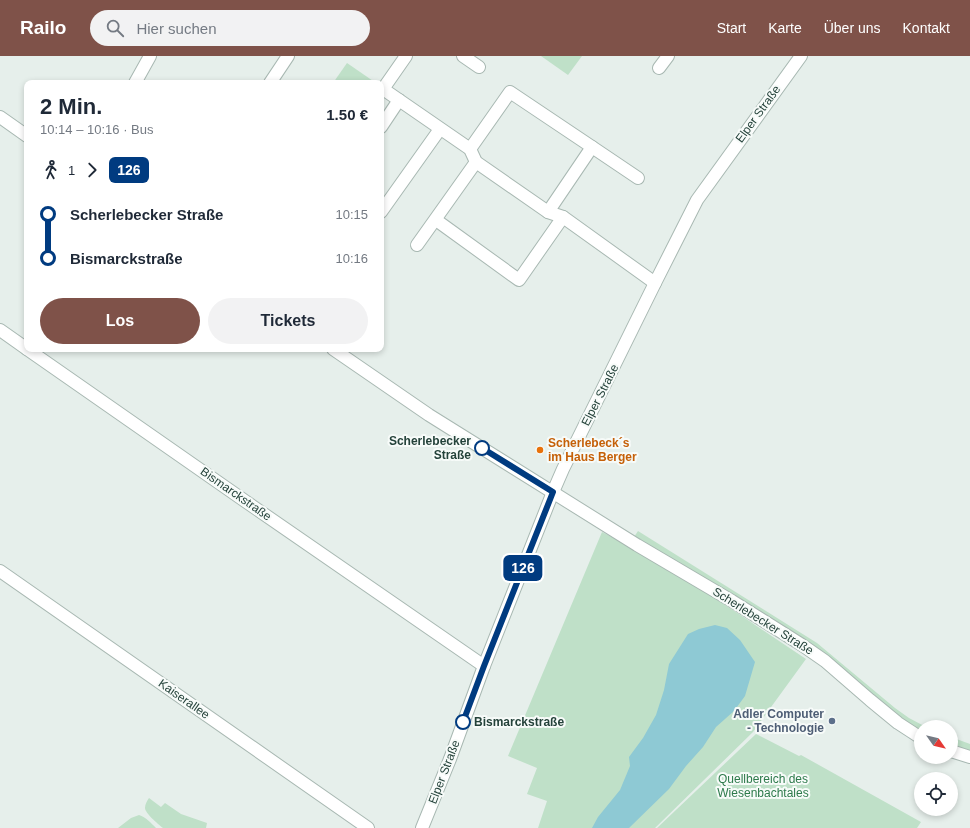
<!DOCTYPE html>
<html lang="de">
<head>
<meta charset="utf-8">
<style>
  :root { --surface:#fff; --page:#f2f2f3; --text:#1f2937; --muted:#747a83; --accent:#7f5249 }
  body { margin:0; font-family:Helvetica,sans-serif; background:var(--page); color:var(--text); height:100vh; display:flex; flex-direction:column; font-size:15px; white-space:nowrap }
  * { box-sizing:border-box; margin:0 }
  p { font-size:13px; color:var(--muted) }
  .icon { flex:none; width:22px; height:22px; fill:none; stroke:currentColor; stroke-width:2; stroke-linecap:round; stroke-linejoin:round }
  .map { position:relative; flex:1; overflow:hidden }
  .details { position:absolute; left:24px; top:24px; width:360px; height:272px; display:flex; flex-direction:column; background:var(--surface); border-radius:8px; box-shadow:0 2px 6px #0003 }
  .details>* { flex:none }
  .badge { padding:0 8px; border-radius:6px; font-size:14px; line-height:26px }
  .needle { width:26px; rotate:124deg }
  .fabs { position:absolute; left:914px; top:664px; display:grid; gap:8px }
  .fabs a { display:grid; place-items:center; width:44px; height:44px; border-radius:50%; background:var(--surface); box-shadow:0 2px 6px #0003; font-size:20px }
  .map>.badge { position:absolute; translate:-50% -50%; box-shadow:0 0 0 2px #fff }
  .legs { display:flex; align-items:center; gap:6px; height:44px; padding:0 16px; font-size:13px }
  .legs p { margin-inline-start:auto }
  .overview { display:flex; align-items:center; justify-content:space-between; height:68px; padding:0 16px }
  h1 { font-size:22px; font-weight:700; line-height:30px }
  .primary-button { display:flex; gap:8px; margin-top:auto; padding:8px 16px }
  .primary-button a { flex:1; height:46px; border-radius:24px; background:var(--accent); color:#fff; font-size:16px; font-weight:700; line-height:46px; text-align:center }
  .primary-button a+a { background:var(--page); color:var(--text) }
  ul { padding:0 16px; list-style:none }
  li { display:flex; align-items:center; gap:14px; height:44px; font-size:15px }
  li i { display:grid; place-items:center; width:6px; height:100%; margin:0 5px; background:currentColor }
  li i::after { content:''; width:10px; height:10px; margin:-5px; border:3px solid; border-radius:50%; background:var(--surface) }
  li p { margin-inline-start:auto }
  li:first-child i { background:linear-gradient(#0000 50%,currentColor 0) }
  li:last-child i { background:linear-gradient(currentColor 50%,#0000 0) }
  header { display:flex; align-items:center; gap:24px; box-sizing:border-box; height:56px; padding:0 20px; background:var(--accent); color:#fff }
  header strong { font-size:19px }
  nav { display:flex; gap:22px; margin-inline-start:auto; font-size:14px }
  .search { width:280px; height:36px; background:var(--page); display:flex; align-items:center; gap:10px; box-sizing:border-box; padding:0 14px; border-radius:22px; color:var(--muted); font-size:15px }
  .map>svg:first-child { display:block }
  .green { fill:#bfe0c8 }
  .water { fill:#8ec9d4 }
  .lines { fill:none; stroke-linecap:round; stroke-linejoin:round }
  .minor-casing { stroke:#a8b8b2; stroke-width:14 }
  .minor { stroke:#fff; stroke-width:12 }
  .line-1-casing { stroke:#fff; stroke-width:9 }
  .line-1 { stroke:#003b80; stroke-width:6 }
  .stop-1-dot { fill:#fff; stroke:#003b80; stroke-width:2 }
  .food-dot { fill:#e8710a; stroke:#f7fbf9; stroke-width:1.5 }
  .service-dot { fill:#5c6f8a; stroke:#f7fbf9; stroke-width:1.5 }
  .labels { text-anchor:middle; stroke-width:4; stroke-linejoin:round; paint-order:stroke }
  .street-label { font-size:12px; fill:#24423a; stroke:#f7fbf9 }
  .stop-label { font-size:12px; font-weight:bold; fill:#24423a; stroke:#f7fbf9; text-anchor:end }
  .food-label { font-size:12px; font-weight:bold; fill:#c56008; stroke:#f7fbf9; text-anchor:start }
  .service-label { font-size:12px; font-weight:bold; fill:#4e5e75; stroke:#f7fbf9; text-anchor:end }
  .park-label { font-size:12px; fill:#2d7a4b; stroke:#f7fbf9 }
</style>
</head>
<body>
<header>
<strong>Railo</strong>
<div class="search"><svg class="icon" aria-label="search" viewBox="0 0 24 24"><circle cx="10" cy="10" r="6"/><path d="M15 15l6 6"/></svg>Hier suchen</div>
<nav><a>Start</a><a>Karte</a><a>Über uns</a><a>Kontakt</a></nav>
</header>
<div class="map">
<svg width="970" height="772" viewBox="0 0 970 772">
  <rect width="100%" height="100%" fill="#e6efeb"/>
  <!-- green -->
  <g class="green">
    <polygon points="541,0 582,0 568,19"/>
    <polygon points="347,7 376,27 333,27"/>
    <polygon points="638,475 817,587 895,652 909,662 926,671 921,671 921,677 634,481"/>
    <path d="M602,476C674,511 739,559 806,603L753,676L655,772H538L547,745L527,738L537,712L508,700Z"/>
    <polygon points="756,678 799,700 801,699 921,766 917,772 657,772"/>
    <polygon points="951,681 970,688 970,696 951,690"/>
    <path d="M149,742L161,751L165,747L181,758L207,767L206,772H163C158,768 145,757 145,752C145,748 147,745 149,742Z"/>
    <path d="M139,759C146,761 151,767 156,772H118L131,762Z"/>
  </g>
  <!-- water -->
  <polygon class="water" points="715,569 727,572 740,584 755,606 745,640 734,655 716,671 703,691 686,710 669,733 629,772 592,772 598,761 620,734 630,710 629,701 643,682 656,659 664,634 669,608 688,578 699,573"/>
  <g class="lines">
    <!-- minor casing -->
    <g class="minor-casing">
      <g id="minor">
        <polyline points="406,0 383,33 470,93 476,106 548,156 563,161 655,227"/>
        <polyline points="463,0 479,11"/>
        <polyline points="659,12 668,0"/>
        <polyline points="135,27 150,0"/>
        <polyline points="270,27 288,0"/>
        <polyline points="0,61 27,80"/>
        <polyline points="381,71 399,44"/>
        <polyline points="592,91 638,122"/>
        <polyline points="470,93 510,36 592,91 548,156"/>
        <polyline points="381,156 440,73"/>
        <polyline points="436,164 519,224 563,161"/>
        <polyline points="417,189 476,106"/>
        <polyline points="0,274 27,293"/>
        <polyline points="27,293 245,445 484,610"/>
        <polyline points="333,293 429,359 637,489 732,545 802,589 825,605 870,644 898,667 921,682"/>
        <polyline points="0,515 368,772"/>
        <polyline points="951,695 970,701"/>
        <polyline points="422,772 450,703 484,610 553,436 563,413 655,227 697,144 801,0"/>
      </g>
    </g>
    <!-- minor -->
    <use href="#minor" class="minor"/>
  </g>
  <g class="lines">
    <!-- line-1 casing -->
    <g class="line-1-casing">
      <polyline id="line-1" points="463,666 484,610 553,436 482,392"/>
    </g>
    <!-- line-1 -->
    <use href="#line-1" class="line-1"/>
  </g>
  <!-- markers -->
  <g class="stop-1-dot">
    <circle cx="482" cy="392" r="7"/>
    <circle cx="463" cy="666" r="7"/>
  </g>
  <circle class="food-dot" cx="540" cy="394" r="4"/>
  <circle class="service-dot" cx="832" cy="665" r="4"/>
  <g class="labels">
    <!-- street labels -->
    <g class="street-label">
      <text transform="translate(758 58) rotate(-54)" y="4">Elper Straße</text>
      <text transform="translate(600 339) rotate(-63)" y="4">Elper Straße</text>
      <text transform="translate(236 438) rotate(35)" y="4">Bismarckstraße</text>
      <text transform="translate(763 565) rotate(32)" y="4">Scherlebecker Straße</text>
      <text transform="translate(184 643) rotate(35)" y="4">Kaiserallee</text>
      <text transform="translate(444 716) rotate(-69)" y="4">Elper Straße</text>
    </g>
    <!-- stop labels -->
    <g class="stop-label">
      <text x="471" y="389">Scherlebecker<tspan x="471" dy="14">Straße</tspan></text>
      <text x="474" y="670" text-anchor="start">Bismarckstraße</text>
    </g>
    <!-- food labels -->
    <g class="food-label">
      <text x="548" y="391">Scherlebeck´s<tspan x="548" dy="14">im Haus Berger</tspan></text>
    </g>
    <!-- service labels -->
    <g class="service-label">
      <text x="824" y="662">Adler Computer<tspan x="824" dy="14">- Technologie</tspan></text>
    </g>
    <!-- park labels -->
    <g class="park-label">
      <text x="763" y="727">Quellbereich des<tspan x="763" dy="14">Wiesenbachtales</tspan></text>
    </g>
  </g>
</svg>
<div class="fabs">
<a><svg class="needle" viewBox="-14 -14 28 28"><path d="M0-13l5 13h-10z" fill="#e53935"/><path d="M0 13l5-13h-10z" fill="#747a83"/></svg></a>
<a><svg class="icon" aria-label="locate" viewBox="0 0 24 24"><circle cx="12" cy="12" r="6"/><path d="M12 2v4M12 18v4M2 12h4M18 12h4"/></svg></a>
</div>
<b class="badge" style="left:523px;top:512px;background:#003b80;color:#fff">126</b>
<section class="details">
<div class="overview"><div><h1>2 Min.</h1><p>10:14 – 10:16 · Bus</p></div><b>1.50 €</b></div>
<div class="legs"><svg class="icon" aria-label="walk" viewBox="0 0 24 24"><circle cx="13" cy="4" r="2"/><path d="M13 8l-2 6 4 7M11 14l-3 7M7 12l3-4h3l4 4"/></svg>1<svg class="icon" aria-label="forward" viewBox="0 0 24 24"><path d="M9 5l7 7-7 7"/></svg><b class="badge" style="background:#003b80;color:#fff">126</b></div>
<ul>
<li><i style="color:#003b80"></i><b>Scherlebecker Straße</b><p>10:15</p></li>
<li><i style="color:#003b80"></i><b>Bismarckstraße</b><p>10:16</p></li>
</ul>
<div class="primary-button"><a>Los</a><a>Tickets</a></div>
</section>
</div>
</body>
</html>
